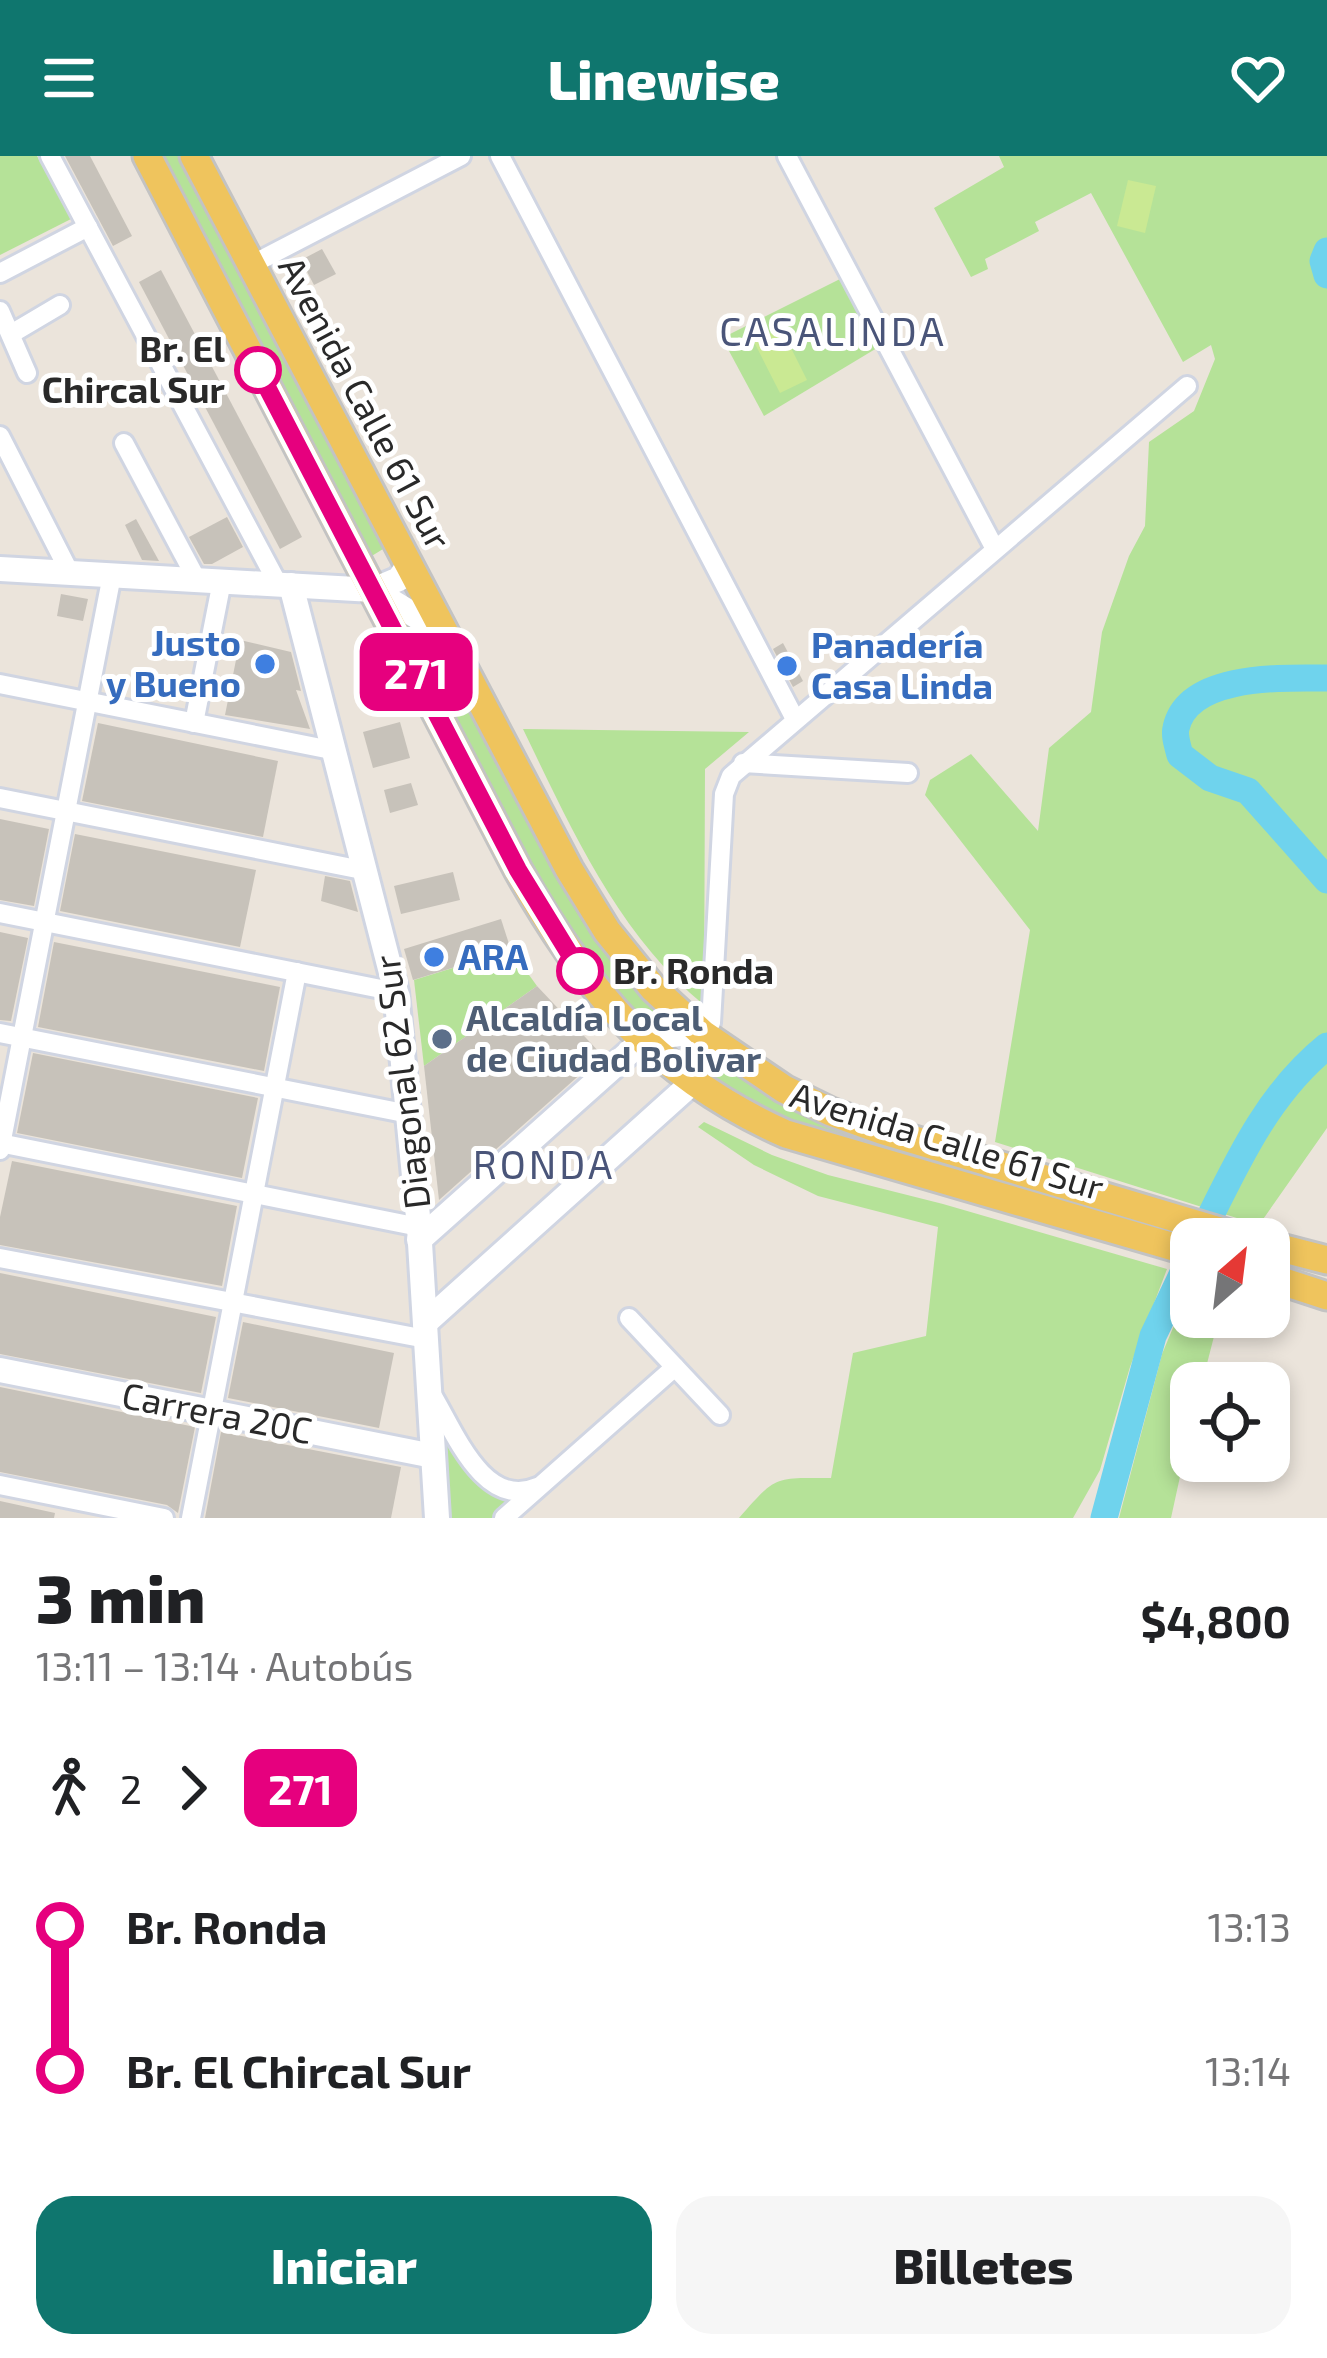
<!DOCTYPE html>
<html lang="es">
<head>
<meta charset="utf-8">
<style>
  :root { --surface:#fff; --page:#f6f6f6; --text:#202124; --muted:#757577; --accent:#0f766e }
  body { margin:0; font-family:"Exo 2",sans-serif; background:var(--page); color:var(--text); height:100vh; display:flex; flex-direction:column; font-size:45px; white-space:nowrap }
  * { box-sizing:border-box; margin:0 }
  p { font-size:39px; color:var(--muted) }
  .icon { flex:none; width:66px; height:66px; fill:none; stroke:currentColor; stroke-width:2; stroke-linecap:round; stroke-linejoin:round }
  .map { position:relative; height:1362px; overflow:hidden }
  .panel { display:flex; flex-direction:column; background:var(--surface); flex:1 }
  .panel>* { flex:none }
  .badge { padding:0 24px; border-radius:18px; font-size:42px; line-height:78px }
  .needle { width:78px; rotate:28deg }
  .fabs { position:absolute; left:1170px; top:1062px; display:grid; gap:24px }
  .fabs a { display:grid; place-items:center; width:120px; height:120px; border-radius:24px; background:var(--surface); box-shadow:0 6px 18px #0003; font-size:60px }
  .map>.badge { position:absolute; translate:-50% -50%; box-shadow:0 0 0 6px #fff }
  .legs { display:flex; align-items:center; gap:18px; height:132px; padding:0 36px; font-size:39px }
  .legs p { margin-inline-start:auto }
  .head { display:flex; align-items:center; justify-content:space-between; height:204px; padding:0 36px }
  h1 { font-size:66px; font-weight:800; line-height:90px }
  .cta { display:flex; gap:24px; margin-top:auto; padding:24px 36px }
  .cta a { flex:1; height:138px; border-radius:36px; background:var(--accent); color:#fff; font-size:48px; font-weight:800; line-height:138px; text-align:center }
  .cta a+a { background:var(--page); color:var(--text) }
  ul { padding:0 36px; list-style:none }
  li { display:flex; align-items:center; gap:42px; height:144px; font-size:45px }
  li i { display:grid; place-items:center; width:18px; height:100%; margin:0 15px; background:currentColor }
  li i::after { content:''; width:30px; height:30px; margin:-15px; border:9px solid; border-radius:50%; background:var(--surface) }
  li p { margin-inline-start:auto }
  li:first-child i { background:linear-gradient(#0000 50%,currentColor 0) }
  li:last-child i { background:linear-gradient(currentColor 50%,#0000 0) }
  header { display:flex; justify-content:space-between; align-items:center; height:156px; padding:0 36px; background:var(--accent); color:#fff; font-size:54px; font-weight:800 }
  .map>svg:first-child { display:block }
  .green { fill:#b5e298 }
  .pitch { fill:#cae993 }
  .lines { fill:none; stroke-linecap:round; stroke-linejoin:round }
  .river { stroke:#6fd3ed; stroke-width:27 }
  .building { fill:#c7c2ba }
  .street-casing { stroke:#d0d5e2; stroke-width:24 }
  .secondary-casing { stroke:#d0d5e2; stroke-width:30 }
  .primary-casing { stroke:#c3c3c3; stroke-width:33 }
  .street { stroke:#fff; stroke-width:18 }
  .secondary { stroke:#fff; stroke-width:24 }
  .primary { stroke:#efc45d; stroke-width:27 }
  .line-1-casing { stroke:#fff; stroke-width:27 }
  .line-1 { stroke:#e6007e; stroke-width:18 }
  .stop-1-dot { fill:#fff; stroke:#e6007e; stroke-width:6 }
  .shop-dot { fill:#3f7fe0; stroke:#fff; stroke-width:4.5 }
  .service-dot { fill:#5c6f8a; stroke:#fff; stroke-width:4.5 }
  .labels { text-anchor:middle; stroke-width:10; stroke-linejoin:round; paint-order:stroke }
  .stop-label { font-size:36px; font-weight:bold; fill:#292929; stroke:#fff; text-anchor:end }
  .street-label { font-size:36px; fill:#292929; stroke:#fff }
  .shop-label { font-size:36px; font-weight:bold; fill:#366cbe; stroke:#fff; text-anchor:start }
  .service-label { font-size:36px; font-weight:bold; fill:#4e5e75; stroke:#fff; text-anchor:start }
  .neighbourhood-label { font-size:39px; letter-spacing:3px; fill:#4a5579; stroke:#fff }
</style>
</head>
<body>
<header><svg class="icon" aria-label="menu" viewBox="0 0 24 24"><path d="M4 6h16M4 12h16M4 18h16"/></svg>Linewise<svg class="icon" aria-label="heart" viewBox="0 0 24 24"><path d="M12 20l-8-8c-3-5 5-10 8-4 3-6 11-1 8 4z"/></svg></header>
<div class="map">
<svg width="1327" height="1362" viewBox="0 0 1327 1362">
  <rect width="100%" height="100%" fill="#ebe4db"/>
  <!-- green -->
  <g class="green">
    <polygon points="0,0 37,0 71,63 0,99"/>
    <polygon points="156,0 182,0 388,390 370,401"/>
    <polygon points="999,0 1327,0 1327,972 1259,1069 995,986 1030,774 925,639 930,624 971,598 1038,675 1049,592 1091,556 1102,476 1129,400 1145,370 1149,286 1194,255 1215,203 1211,189 1183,206 1091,37 1035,66 1039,75 985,103 988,113 971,121 934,52 1004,11"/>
    <polygon points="840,123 877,192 764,260 722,182"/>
    <path d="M407,477L440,488L636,829L671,867L655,877C584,818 540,730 498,650C468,592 438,535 407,477Z"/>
    <path d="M523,573L749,576L705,613L704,849C617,777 571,672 523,573Z"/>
    <polygon points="511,794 537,830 424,910 414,824"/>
    <path d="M699,886L890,987L887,997C813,976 747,949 685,902Z"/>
    <path d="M704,966L772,999L828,1019L943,1048L1167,1113L1130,1211L1100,1314L1073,1362H739C777,1318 775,1322 831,1322L853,1197L926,1180L938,1071L818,1040L754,1009L698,971Z"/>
    <polygon points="1191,1129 1191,1161 1219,1161 1202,1227 1191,1227 1191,1270 1171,1362 1119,1362 1162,1198"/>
    <polygon points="441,1274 474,1322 509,1347 493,1362 445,1362"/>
  </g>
  <!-- pitch -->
  <g class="pitch">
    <polygon points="1128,24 1156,30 1145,77 1117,70"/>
    <polygon points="781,172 807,224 780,237 754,186"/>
  </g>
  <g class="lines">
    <!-- river -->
    <g class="river">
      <polyline points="1327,95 1323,105 1327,119"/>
      <path d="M1327,522C1285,522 1188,517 1176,572C1174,580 1178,591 1180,599L1210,622L1248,635L1327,724"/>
      <path d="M1199,1083C1234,1013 1265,940 1327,890"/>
      <polyline points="1104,1362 1153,1180 1191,1100"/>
    </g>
  </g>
  <!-- building -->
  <g class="building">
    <polygon points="65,0 90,0 132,80 113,90"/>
    <polygon points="322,93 336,118 314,129 301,104"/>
    <polygon points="161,114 302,381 280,393 139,126"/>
    <polygon points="227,361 243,391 212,408 204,408 189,381"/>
    <polygon points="136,363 159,405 142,404 125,369"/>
    <polygon points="61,438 88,443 83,465 57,460"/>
    <polygon points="240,484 291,496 301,535 296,534 310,573 225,559"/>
    <polygon points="783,487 803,525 793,531 773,493"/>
    <polygon points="400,566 410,602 373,612 363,576"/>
    <polygon points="98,567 278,605 263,681 82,645"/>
    <polygon points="411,627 418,649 390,657 384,634"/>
    <polygon points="0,663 49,673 34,750 0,744"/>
    <polygon points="75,678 256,714 240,791 60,755"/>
    <polygon points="453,716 460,744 401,758 394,730"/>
    <polygon points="325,720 350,725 358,756 321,745"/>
    <polygon points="501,763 511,794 413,824 404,793"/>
    <polygon points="0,776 28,782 11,865 0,864"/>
    <polygon points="54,786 280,831 264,915 38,871"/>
    <polygon points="537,830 602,899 439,1044 424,910"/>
    <polygon points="33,897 258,942 242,1022 17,977"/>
    <polygon points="12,1005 237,1050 222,1130 0,1089 0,1061"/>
    <polygon points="0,1117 216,1161 201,1237 0,1198"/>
    <polygon points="243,1166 394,1197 379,1272 228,1242"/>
    <polygon points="0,1231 195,1271 178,1357 167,1349 0,1316"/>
    <polygon points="221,1276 401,1311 391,1362 205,1362"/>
    <polygon points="0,1345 55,1357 54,1362 0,1362"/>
  </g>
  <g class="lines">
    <!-- street casing -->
    <g class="street-casing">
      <g id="street">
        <polyline points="50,0 278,428"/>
        <polyline points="500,0 795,563"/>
        <polyline points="787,0 995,393"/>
        <polyline points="251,109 461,0"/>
        <polyline points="0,117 88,71"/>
        <polyline points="0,155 27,217"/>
        <polyline points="11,178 60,149"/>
        <polyline points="0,280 70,417"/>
        <polyline points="124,287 197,424"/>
        <polyline points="0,528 336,595"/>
        <polyline points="194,567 222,425"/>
        <polyline points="743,607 908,617"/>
        <polyline points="0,642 367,715"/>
        <polyline points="0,757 396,836"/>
        <polyline points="0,877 409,958"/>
        <polyline points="641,886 703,878 711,867 724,638 731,620 1187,230"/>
        <polyline points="0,987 419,1071"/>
        <polyline points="0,994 112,419"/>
        <polyline points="0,1102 426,1183"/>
        <polyline points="629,1162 720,1259"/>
        <path d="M431,1237C453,1272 483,1355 537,1331"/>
        <polyline points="0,1329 164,1362"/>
        <polyline points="191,1362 297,816"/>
        <polyline points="504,1362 675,1211"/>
      </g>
    </g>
    <!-- secondary casing -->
    <g class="secondary-casing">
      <g id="secondary">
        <polyline points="0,413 373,434 399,423 409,408"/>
        <polyline points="291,429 396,836 419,1071 437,1362"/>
        <polyline points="373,434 447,479"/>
        <polyline points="419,1084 641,886"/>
        <polyline points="425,1167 692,927"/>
        <polyline points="0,1214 433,1300"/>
      </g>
    </g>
    <!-- primary casing -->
    <g class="primary-casing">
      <g id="primary">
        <path d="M147,0L518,714C587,836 656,920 786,978L1191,1096"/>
        <polyline points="194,0 569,713 607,775 653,832 703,878 784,933 831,956 881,974 1246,1083"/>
        <polyline points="1269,1089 1327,1104"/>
        <polyline points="1269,1121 1327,1140"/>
      </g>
    </g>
    <!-- street -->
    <use href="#street" class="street"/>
    <!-- secondary -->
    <use href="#secondary" class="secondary"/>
    <!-- primary -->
    <use href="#primary" class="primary"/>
  </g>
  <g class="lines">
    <!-- line-1 casing -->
    <g class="line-1-casing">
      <polyline id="line-1" points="258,214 518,714 580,815"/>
    </g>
    <!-- line-1 -->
    <use href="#line-1" class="line-1"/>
  </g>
  <!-- markers -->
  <g class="stop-1-dot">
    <circle cx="258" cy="214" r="21"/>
    <circle cx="580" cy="815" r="21"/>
  </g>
  <g class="shop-dot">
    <circle cx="265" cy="508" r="12"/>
    <circle cx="787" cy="510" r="12"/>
    <circle cx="434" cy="801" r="12"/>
  </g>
  <circle class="service-dot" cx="442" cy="883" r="12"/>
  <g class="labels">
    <!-- stop labels -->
    <g class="stop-label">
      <text x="225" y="206">Br. El<tspan x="225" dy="41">Chircal Sur</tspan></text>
      <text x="613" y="828" text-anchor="start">Br. Ronda</text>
    </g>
    <!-- street labels -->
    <g class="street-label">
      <text transform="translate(365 247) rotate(62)" y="13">Avenida Calle 61 Sur</text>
      <text transform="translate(402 926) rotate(-97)" y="13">Diagonal 62 Sur</text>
      <text transform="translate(947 985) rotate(17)" y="13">Avenida Calle 61 Sur</text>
      <text transform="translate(217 1257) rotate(11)" y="13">Carrera 20C</text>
    </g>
    <!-- shop labels -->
    <g class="shop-label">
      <text x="241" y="500" text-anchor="end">Justo<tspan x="241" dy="41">y Bueno</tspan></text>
      <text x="811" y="502">Panadería<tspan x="811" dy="41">Casa Linda</tspan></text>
      <text x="458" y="814">ARA</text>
    </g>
    <!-- service labels -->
    <g class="service-label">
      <text x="466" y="875">Alcaldía Local<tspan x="466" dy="41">de Ciudad Bolivar</tspan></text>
    </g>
    <!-- neighbourhood labels -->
    <g class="neighbourhood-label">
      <text x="833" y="190">CASALINDA</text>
      <text x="544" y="1023">RONDA</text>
    </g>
  </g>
</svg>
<div class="fabs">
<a><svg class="needle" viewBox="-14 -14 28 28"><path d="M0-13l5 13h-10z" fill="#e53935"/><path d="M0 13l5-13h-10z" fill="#757577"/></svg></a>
<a><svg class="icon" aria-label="locate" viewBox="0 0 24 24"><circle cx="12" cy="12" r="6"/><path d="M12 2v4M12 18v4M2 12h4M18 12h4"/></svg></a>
</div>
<b class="badge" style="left:416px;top:516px;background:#e6007e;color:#fff">271</b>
</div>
<section class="panel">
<div class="head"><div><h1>3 min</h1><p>13:11 – 13:14 · Autobús</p></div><b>$4,800</b></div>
<div class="legs"><svg class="icon" aria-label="walk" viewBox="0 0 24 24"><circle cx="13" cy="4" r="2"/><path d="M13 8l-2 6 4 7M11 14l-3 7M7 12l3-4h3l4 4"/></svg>2<svg class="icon" aria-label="forward" viewBox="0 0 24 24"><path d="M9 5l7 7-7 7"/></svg><b class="badge" style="background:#e6007e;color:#fff">271</b></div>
<ul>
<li><i style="color:#e6007e"></i><b>Br. Ronda</b><p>13:13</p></li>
<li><i style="color:#e6007e"></i><b>Br. El Chircal Sur</b><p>13:14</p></li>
</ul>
<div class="cta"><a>Iniciar</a><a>Billetes</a></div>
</section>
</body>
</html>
